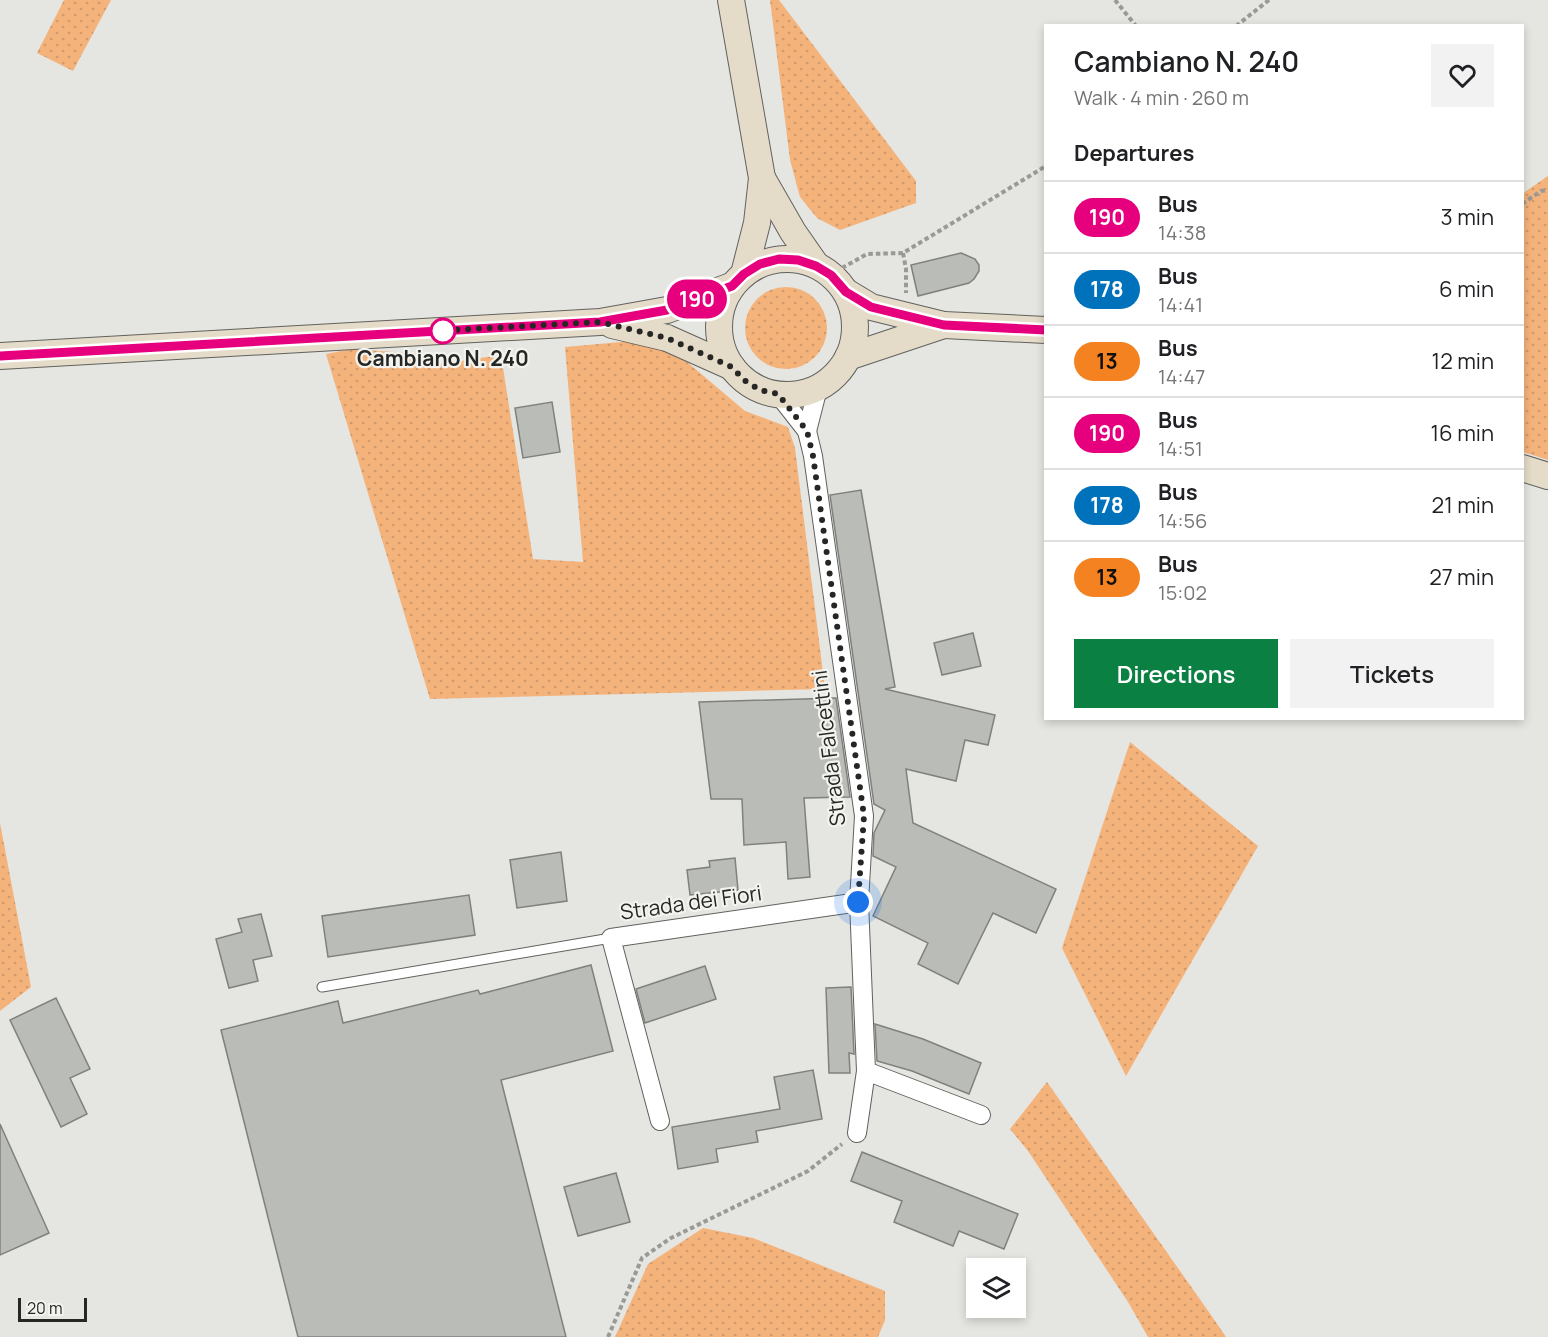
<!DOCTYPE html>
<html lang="en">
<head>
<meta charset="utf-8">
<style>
  :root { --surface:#fff; --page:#f2f2f2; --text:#202124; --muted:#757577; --line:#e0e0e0; --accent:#0b8043 }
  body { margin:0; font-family:Manrope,sans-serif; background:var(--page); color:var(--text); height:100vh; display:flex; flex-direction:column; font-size:22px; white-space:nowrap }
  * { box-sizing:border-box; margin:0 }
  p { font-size:20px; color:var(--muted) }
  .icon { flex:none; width:33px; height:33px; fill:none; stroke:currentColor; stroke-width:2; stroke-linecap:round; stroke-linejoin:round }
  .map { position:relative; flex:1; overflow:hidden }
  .panel { position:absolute; left:1044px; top:24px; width:480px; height:696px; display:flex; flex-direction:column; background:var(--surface); border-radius:0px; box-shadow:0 3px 9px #0003 }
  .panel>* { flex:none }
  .badge { padding:0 12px; border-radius:20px; font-size:21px; line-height:39px }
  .tools { position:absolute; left:966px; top:1258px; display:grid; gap:12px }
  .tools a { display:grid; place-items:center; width:60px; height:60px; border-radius:0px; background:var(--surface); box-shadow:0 3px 9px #0003; font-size:30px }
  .scale { position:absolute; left:18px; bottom:15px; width:69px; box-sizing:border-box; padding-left:6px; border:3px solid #262624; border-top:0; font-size:16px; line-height:21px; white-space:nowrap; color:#262624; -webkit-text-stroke:4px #f2f3ee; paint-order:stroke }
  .you { position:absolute; width:30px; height:30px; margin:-15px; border:4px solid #fff; border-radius:50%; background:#1a73e8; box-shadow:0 0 0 9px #1a73e833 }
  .map>.badge { position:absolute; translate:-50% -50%; box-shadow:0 0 0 3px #fff }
  h2 { padding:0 30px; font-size:22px; line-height:54px }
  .round { display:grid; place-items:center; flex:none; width:63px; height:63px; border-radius:0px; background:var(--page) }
  .head { display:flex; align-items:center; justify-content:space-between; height:102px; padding:0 30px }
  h1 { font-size:28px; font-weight:600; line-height:45px }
  .action { display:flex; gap:12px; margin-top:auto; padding:12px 30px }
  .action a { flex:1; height:69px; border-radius:0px; background:var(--accent); color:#fff; font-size:24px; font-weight:600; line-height:69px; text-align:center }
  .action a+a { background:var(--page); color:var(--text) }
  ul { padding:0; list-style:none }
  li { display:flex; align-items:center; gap:18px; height:72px; padding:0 30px; border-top:2px solid var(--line) }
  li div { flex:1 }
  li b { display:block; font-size:22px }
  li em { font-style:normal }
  li .badge { min-width:66px; font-weight:700; text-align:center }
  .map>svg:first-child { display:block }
  .grass { fill:url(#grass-dots) }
  .building { fill:#babcb8; stroke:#7f817d; stroke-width:1.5 }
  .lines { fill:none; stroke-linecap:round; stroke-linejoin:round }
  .service-casing { stroke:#61615e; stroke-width:11 }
  .minor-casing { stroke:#61615e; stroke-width:20 }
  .secondary-casing { stroke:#61615e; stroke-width:28 }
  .path { stroke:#999996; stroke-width:4; stroke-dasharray:4.5 3; stroke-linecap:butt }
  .service { stroke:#fff; stroke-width:9 }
  .minor { stroke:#fff; stroke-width:18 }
  .secondary { stroke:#e4dbc8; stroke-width:26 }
  .line-casing { stroke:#fff; stroke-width:14 }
  .line { stroke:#e6007e; stroke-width:9 }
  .walk { stroke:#262624; stroke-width:6; stroke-dasharray:0 10.8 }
  .stop-dot { fill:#fff; stroke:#e6007e; stroke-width:3 }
  .labels { text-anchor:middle; stroke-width:4.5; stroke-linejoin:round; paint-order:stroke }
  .stop-label { font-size:21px; font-weight:bold; fill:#262624; stroke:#f2f3ee }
  .street-label { font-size:21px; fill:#262624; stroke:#f2f3ee }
</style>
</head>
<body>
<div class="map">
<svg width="1548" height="1337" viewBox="0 0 1548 1337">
  <defs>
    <pattern id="grass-dots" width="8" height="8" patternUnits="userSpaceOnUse" patternTransform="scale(1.5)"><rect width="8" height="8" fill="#f5b37c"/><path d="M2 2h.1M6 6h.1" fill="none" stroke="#d29a6b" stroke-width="1.8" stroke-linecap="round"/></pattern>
  </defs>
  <rect width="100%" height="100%" fill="#e5e5e1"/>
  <!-- grass -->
  <g class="grass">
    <polygon points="64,0 111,0 73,71 37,53"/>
    <polygon points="770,0 779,0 916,181 916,203 840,230 817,218 800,197 790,160"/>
    <polygon points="1548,176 1548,460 1523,452 1522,194"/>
    <circle cx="786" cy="328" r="41"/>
    <polygon points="632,341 680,356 745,411 788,427 795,448 825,689 430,699 326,354 352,349 422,354 425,366 501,355 533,559 583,562 565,347"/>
    <polygon points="1130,742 1258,846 1126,1076 1062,948"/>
    <polygon points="0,823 31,987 0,1011"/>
    <polygon points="1047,1082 1211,1315 1226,1337 1148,1337 1128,1302 1028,1151 1010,1129"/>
    <polygon points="703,1228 753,1238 885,1291 885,1320 878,1337 615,1337 648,1264"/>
  </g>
  <!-- building -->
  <g class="building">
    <polygon points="961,253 975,259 979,265 979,271 974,279 969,283 918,296 911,265"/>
    <polygon points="552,402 560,452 523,458 515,408"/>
    <polygon points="861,490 895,687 885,689 995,715 988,745 965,740 956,781 906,769 913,823 1056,889 1036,933 993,913 958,984 918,964 928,943 873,916 896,867 873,856 874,833 885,810 874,804 830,495"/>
    <polygon points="973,633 981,666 942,675 934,643"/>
    <polygon points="836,698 850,797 804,798 810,877 788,879 786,842 744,845 742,799 711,799 699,702"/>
    <polygon points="561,852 567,901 517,908 510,860"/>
    <polygon points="735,858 738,890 690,895 687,870 710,867 709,861"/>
    <polygon points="469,895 475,935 328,957 322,916"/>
    <polygon points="261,914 272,956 253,960 258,981 229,988 216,939 242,932 238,919"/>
    <polygon points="591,965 613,1051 501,1080 566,1337 298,1337 221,1030 338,1001 343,1023 478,990 480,994"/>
    <polygon points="705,966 716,999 645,1023 636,989"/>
    <polygon points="851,987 854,1054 849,1053 850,1073 829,1073 826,988"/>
    <polygon points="56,998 90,1069 70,1078 87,1114 61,1127 10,1020"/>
    <polygon points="875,1024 923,1039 981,1063 969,1094 912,1071 877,1061"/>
    <polygon points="813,1070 822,1119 756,1131 758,1142 716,1149 718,1162 678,1169 672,1127 780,1109 774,1077"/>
    <polygon points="0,1124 49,1233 0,1255"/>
    <polygon points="862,1152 1018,1214 1004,1249 959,1231 953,1246 894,1222 902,1201 851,1181"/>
    <polygon points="616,1173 630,1222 578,1236 564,1187"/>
  </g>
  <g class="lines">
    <!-- service casing -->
    <g class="service-casing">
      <polyline id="service" points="322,987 611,938"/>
    </g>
    <!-- minor casing -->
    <g class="minor-casing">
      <g id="minor">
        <polyline points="778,394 807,431 818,388"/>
        <polyline points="807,431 813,456 864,816 859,902 866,1071 857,1133"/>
        <polyline points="866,1071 981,1115"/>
        <polyline points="660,1121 611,938 859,902"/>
      </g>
    </g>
    <!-- secondary casing -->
    <g class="secondary-casing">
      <g id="secondary">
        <polyline points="731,0 762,178 757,223 744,274"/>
        <polyline points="762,178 793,232 816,265"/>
        <circle cx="787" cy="327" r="68"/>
        <polyline points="846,292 871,307 944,325 1046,330"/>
        <polyline points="612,325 667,338 732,367"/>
        <polyline points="0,356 600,322 667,310 731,286"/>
        <polyline points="848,357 944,325"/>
        <polyline points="1522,468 1548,476"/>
      </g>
    </g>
    <!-- path -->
    <g class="path">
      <polyline points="1115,0 1136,26"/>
      <polyline points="1236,26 1269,0"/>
      <polyline points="1522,204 1541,191 1548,190"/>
      <polyline points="903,253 906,269 906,293"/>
      <polyline points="842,268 867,254 903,253 1046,166"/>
      <polyline points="608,1337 642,1258 671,1238 808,1171 842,1144"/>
    </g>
    <!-- service -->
    <use href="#service" class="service"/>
    <!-- minor -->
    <use href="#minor" class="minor"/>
    <!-- secondary -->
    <use href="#secondary" class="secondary"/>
  </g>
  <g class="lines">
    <!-- line casing -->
    <g class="line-casing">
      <polyline id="line" points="0,356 600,322 667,310 732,286 744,274 760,264 779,259 798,260 816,266 831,275 846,292 871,307 944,325 1046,330"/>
    </g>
    <!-- line -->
    <use href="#line" class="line"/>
    <!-- walk -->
    <polyline class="walk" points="443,331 434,331 600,322 667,338 732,367 744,380 760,390 778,394 807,431 813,456 864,816 858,902"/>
  </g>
  <!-- markers -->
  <circle class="stop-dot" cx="443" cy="331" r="12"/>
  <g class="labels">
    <!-- stop labels -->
    <g class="stop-label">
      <text x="443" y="366">Cambiano N. 240</text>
    </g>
    <!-- street labels -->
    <g class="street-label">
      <text transform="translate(829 748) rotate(-97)" y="7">Strada Falcettini</text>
      <text transform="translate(691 903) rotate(-8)" y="7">Strada dei Fiori</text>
    </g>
  </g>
</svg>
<div class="tools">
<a><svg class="icon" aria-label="layers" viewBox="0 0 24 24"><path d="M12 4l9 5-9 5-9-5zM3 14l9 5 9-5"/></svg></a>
</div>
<div class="scale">20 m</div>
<div class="you" style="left:858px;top:902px"></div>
<b class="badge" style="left:697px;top:299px;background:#e6007e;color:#fff">190</b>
<section class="panel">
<div class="head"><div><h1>Cambiano N. 240</h1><p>Walk · 4 min · 260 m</p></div><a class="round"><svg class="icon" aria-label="heart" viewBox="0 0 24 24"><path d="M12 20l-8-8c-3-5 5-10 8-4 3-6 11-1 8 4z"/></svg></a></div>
<h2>Departures</h2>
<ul>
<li><span class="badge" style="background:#e6007e;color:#fff">190</span><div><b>Bus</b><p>14:38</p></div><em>3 min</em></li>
<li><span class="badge" style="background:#0072bc;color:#fff">178</span><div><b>Bus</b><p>14:41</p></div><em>6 min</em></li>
<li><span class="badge" style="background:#f58220;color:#111">13</span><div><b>Bus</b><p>14:47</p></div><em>12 min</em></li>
<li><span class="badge" style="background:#e6007e;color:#fff">190</span><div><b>Bus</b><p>14:51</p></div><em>16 min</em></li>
<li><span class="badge" style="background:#0072bc;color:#fff">178</span><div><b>Bus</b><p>14:56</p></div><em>21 min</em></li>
<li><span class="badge" style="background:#f58220;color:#111">13</span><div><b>Bus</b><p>15:02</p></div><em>27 min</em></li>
</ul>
<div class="action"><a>Directions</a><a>Tickets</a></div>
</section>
</div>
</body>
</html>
